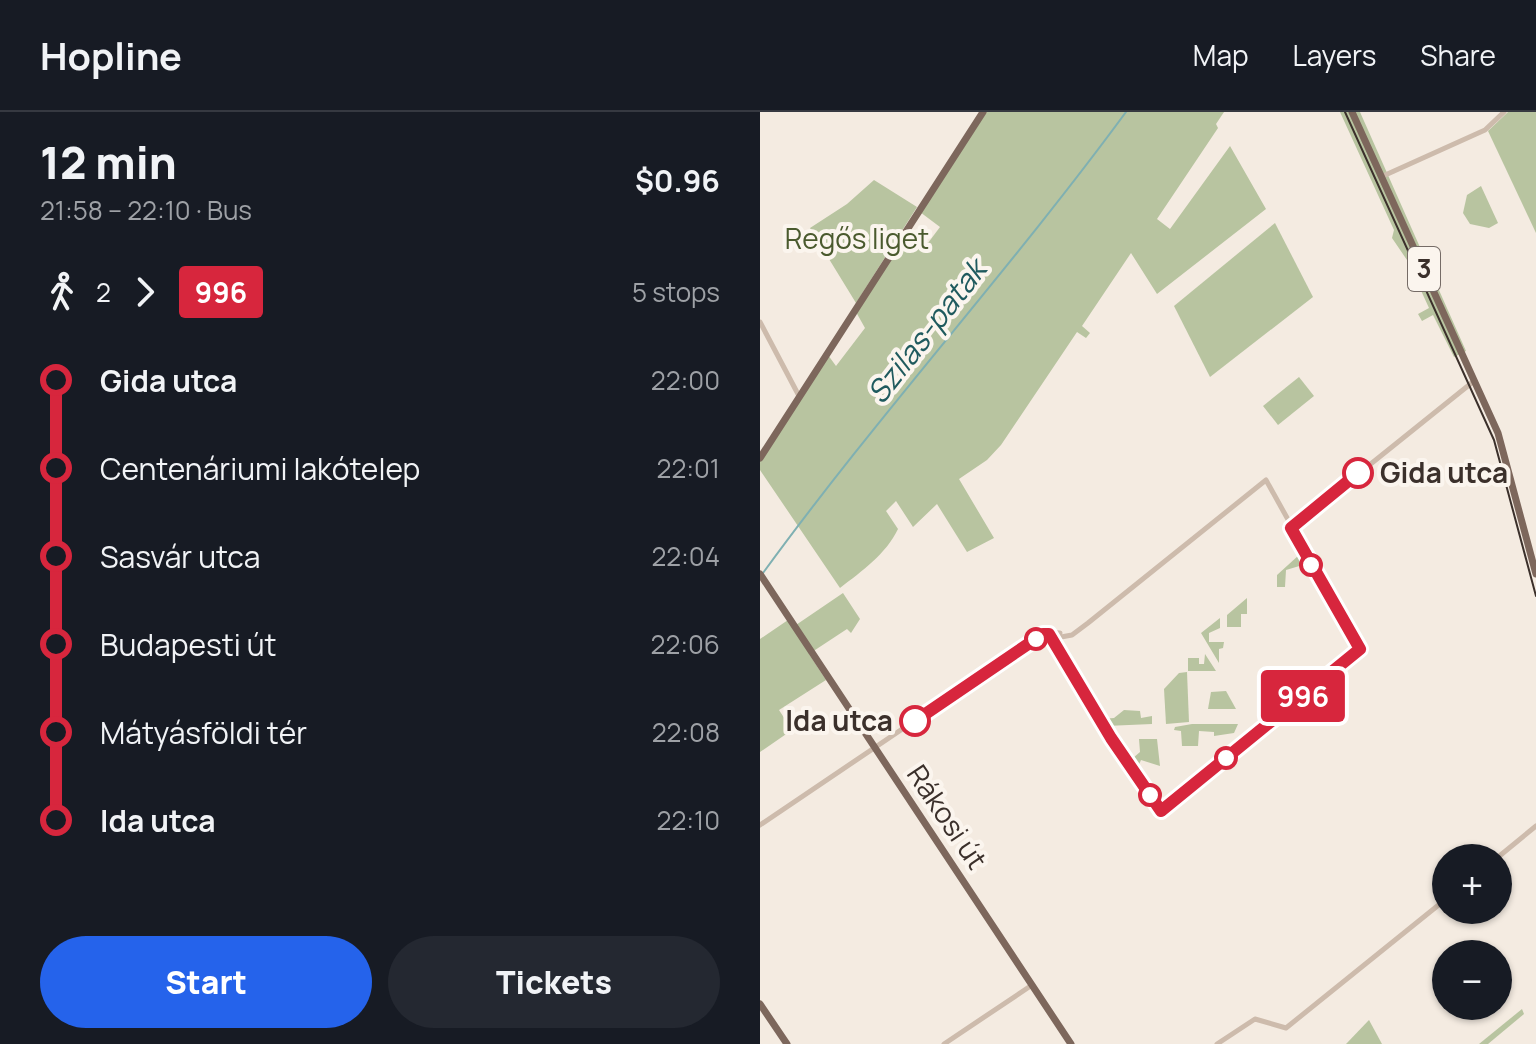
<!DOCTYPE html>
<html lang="en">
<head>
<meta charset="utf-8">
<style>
  :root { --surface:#171b24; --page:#242831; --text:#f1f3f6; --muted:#9ea1a6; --line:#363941; --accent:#2563eb }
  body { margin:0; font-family:Manrope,sans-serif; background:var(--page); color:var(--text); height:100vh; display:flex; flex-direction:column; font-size:30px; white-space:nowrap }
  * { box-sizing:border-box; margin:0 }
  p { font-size:26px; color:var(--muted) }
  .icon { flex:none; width:44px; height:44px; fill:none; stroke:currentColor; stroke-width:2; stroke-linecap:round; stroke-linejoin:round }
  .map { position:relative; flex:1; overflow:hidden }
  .side { display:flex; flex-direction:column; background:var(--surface); width:760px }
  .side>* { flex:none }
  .badge { padding:0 16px; border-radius:6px; font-size:28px; line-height:52px }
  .fabs { position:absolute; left:672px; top:732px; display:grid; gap:16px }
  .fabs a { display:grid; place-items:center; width:80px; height:80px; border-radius:50%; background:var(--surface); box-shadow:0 2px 6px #0004; font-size:40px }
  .map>.badge { position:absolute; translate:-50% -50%; box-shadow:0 0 0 4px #fff }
  .legs { display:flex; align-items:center; gap:12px; height:88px; padding:0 40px; font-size:26px }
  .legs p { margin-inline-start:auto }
  .headline { display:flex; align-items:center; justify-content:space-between; height:136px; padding:0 40px }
  h1 { font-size:44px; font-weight:800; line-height:60px }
  .action { display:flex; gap:16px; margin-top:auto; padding:16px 40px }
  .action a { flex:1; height:92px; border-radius:48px; background:var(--accent); color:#fff; font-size:32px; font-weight:800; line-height:92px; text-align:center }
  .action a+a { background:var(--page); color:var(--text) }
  ul { padding:0 40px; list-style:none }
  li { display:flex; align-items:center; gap:28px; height:88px; font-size:30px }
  li i { display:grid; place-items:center; width:12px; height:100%; margin:0 10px; background:currentColor }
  li i::after { content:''; width:20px; height:20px; margin:-10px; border:6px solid; border-radius:50%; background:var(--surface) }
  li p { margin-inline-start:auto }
  li:first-child i { background:linear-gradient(#0000 50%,currentColor 0) }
  li:last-child i { background:linear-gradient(currentColor 50%,#0000 0) }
  header { display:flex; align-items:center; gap:48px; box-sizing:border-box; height:112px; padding:0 40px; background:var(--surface); border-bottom:2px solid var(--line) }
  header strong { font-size:38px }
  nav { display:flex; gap:44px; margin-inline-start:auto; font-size:28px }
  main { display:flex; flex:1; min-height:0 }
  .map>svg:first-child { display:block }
  .green { fill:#b8c4a0 }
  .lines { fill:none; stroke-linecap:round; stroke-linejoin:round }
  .stream { stroke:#7fb0b2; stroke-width:2 }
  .minor { stroke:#cdbbac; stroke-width:5 }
  .major { stroke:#7d675c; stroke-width:7 }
  .tram { stroke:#3b302b; stroke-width:2 }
  .line-1-casing { stroke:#fff; stroke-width:18 }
  .line-1 { stroke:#d7263d; stroke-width:12 }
  .stop-1-dot { fill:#fff; stroke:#d7263d; stroke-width:4 }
  .labels { text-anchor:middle; stroke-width:8; stroke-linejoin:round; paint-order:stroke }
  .shield { fill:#fbf5ee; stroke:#756b66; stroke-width:2 }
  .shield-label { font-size:26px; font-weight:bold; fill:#3b302b }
  .park-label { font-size:28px; fill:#4a5a2e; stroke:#fbf5ee }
  .stop-label { font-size:28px; font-weight:bold; fill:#3b302b; stroke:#fbf5ee; text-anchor:start }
  .street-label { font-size:28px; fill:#3b302b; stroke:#fbf5ee }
  .water-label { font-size:30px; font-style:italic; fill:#1f5a5e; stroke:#fbf5ee }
</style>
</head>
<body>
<header>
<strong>Hopline</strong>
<nav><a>Map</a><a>Layers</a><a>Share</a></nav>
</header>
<main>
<section class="side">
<div class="headline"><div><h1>12 min</h1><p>21:58 – 22:10 · Bus</p></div><b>$0.96</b></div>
<div class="legs"><svg class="icon" aria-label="walk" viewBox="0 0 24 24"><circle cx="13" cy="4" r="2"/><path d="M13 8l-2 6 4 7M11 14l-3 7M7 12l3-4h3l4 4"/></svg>2<svg class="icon" aria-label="forward" viewBox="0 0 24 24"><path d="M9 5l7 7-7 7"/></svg><b class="badge" style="background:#d7263d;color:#fff">996</b><p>5 stops</p></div>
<ul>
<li><i style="color:#d7263d"></i><b>Gida utca</b><p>22:00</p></li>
<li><i style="color:#d7263d"></i><span>Centenáriumi lakótelep</span><p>22:01</p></li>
<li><i style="color:#d7263d"></i><span>Sasvár utca</span><p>22:04</p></li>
<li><i style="color:#d7263d"></i><span>Budapesti út</span><p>22:06</p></li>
<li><i style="color:#d7263d"></i><span>Mátyásföldi tér</span><p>22:08</p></li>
<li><i style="color:#d7263d"></i><b>Ida utca</b><p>22:10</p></li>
</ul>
<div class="action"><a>Start</a><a>Tickets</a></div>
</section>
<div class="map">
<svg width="776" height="932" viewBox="0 0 776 932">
  <rect width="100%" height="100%" fill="#f4ebe1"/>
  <!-- green -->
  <g class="green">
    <path d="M224,0H464L456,12L458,16L397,107L410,117L470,34L506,97L397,182L371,141L322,214L330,221L326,226L317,220L241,333L227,348L199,367L234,426L207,440L177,392L153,415L136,389L126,399L138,417C126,442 102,459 80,476L0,358V349L68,243L76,254L105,216L96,200L149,116L168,131L180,115L160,100Z"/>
    <polygon points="580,0 600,0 706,239 694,245 673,203 662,209 658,202 669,196 647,148 632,126 634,118"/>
    <polygon points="748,0 776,0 776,121 728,19"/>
    <polygon points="114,68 157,95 96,191 50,116 87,92"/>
    <polygon points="721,74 738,111 729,116 710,112 703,101 707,83"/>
    <polygon points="515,111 553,185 450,265 414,194"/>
    <polygon points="539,265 554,284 518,313 503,294"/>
    <polygon points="539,443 546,452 526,458 525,475 517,475 517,463"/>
    <polygon points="83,481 100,507 91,521 87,517 49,542 66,568 19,598 32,618 0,640 0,527 28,508 33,515"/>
    <polygon points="487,486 487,502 481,502 481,515 467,515 467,503"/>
    <polygon points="460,506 460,516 449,521 449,530 464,530 463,536 459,537 459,551 441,521"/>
    <polygon points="445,542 456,559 428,559 428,546 439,546 439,552 444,552"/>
    <polygon points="427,560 429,610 406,612 404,577 419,561"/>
    <polygon points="466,579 476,597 448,597 451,580"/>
    <polygon points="364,598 380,599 381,606 392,604 392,612 346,614 342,607 354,606"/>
    <polygon points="432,612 478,612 474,621 454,624 454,620 439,619 438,634 422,634 421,619 414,618 415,615"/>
    <polygon points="379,627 397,627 400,654 381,648 378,655 373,646 380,640"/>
    <polygon points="762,897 764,902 728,932 719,932"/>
    <polygon points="609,908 622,932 586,932"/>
  </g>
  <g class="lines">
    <!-- stream -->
    <path class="stream" d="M3,461C118,303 250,158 366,0"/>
    <!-- minor -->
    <g class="minor">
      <polyline points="623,64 725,18 744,0"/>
      <polyline points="0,210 39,284"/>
      <polyline points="531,416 714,269"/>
      <polyline points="293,520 296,536 401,699 493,624"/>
      <polyline points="301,525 312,523 328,511 506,368 600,537 496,622"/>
      <polyline points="0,713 286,520 300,521"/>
      <polyline points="737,746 776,714"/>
      <polyline points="184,932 272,873"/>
      <polyline points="457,932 495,907 526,916 686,787"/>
    </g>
    <!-- major -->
    <g class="major">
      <polyline points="592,0 738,321 776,462"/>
      <polyline points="0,346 223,0"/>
      <polyline points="0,462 311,932"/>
      <polyline points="0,892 27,932"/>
    </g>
    <!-- tram -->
    <polyline class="tram" points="585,0 734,328 776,484"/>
  </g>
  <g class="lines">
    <!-- line-1 casing -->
    <g class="line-1-casing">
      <polyline id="line-1" points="155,609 283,522 289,522 351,626 401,699 600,537 531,416 598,361"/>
    </g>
    <!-- line-1 -->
    <use href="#line-1" class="line-1"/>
  </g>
  <!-- markers -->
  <g class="stop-1-dot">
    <circle cx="598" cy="361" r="14"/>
    <circle cx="551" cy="453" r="10"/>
    <circle cx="276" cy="527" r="10"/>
    <circle cx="155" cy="609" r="14"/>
    <circle cx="466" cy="646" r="10"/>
    <circle cx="390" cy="683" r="10"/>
  </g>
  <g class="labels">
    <!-- shield labels -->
    <rect class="shield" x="648" y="135" width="32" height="44" rx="6"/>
    <g class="shield-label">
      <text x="664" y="166">3</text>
    </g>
    <!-- park labels -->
    <g class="park-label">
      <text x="97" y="137">Regős liget</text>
    </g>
    <!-- stop labels -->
    <g class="stop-label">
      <text x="620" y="371">Gida utca</text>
      <text x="133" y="619" text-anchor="end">Ida utca</text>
    </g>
    <!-- street labels -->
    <g class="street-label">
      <text transform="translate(187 705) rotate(56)" y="10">Rákosi út</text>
    </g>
    <!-- water labels -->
    <g class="water-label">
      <text transform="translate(167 220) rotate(-52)" y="10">Szilas-patak</text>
    </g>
  </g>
</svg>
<div class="fabs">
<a>+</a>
<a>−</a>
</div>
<b class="badge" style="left:543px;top:584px;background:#d7263d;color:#fff">996</b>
</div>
</main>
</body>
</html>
